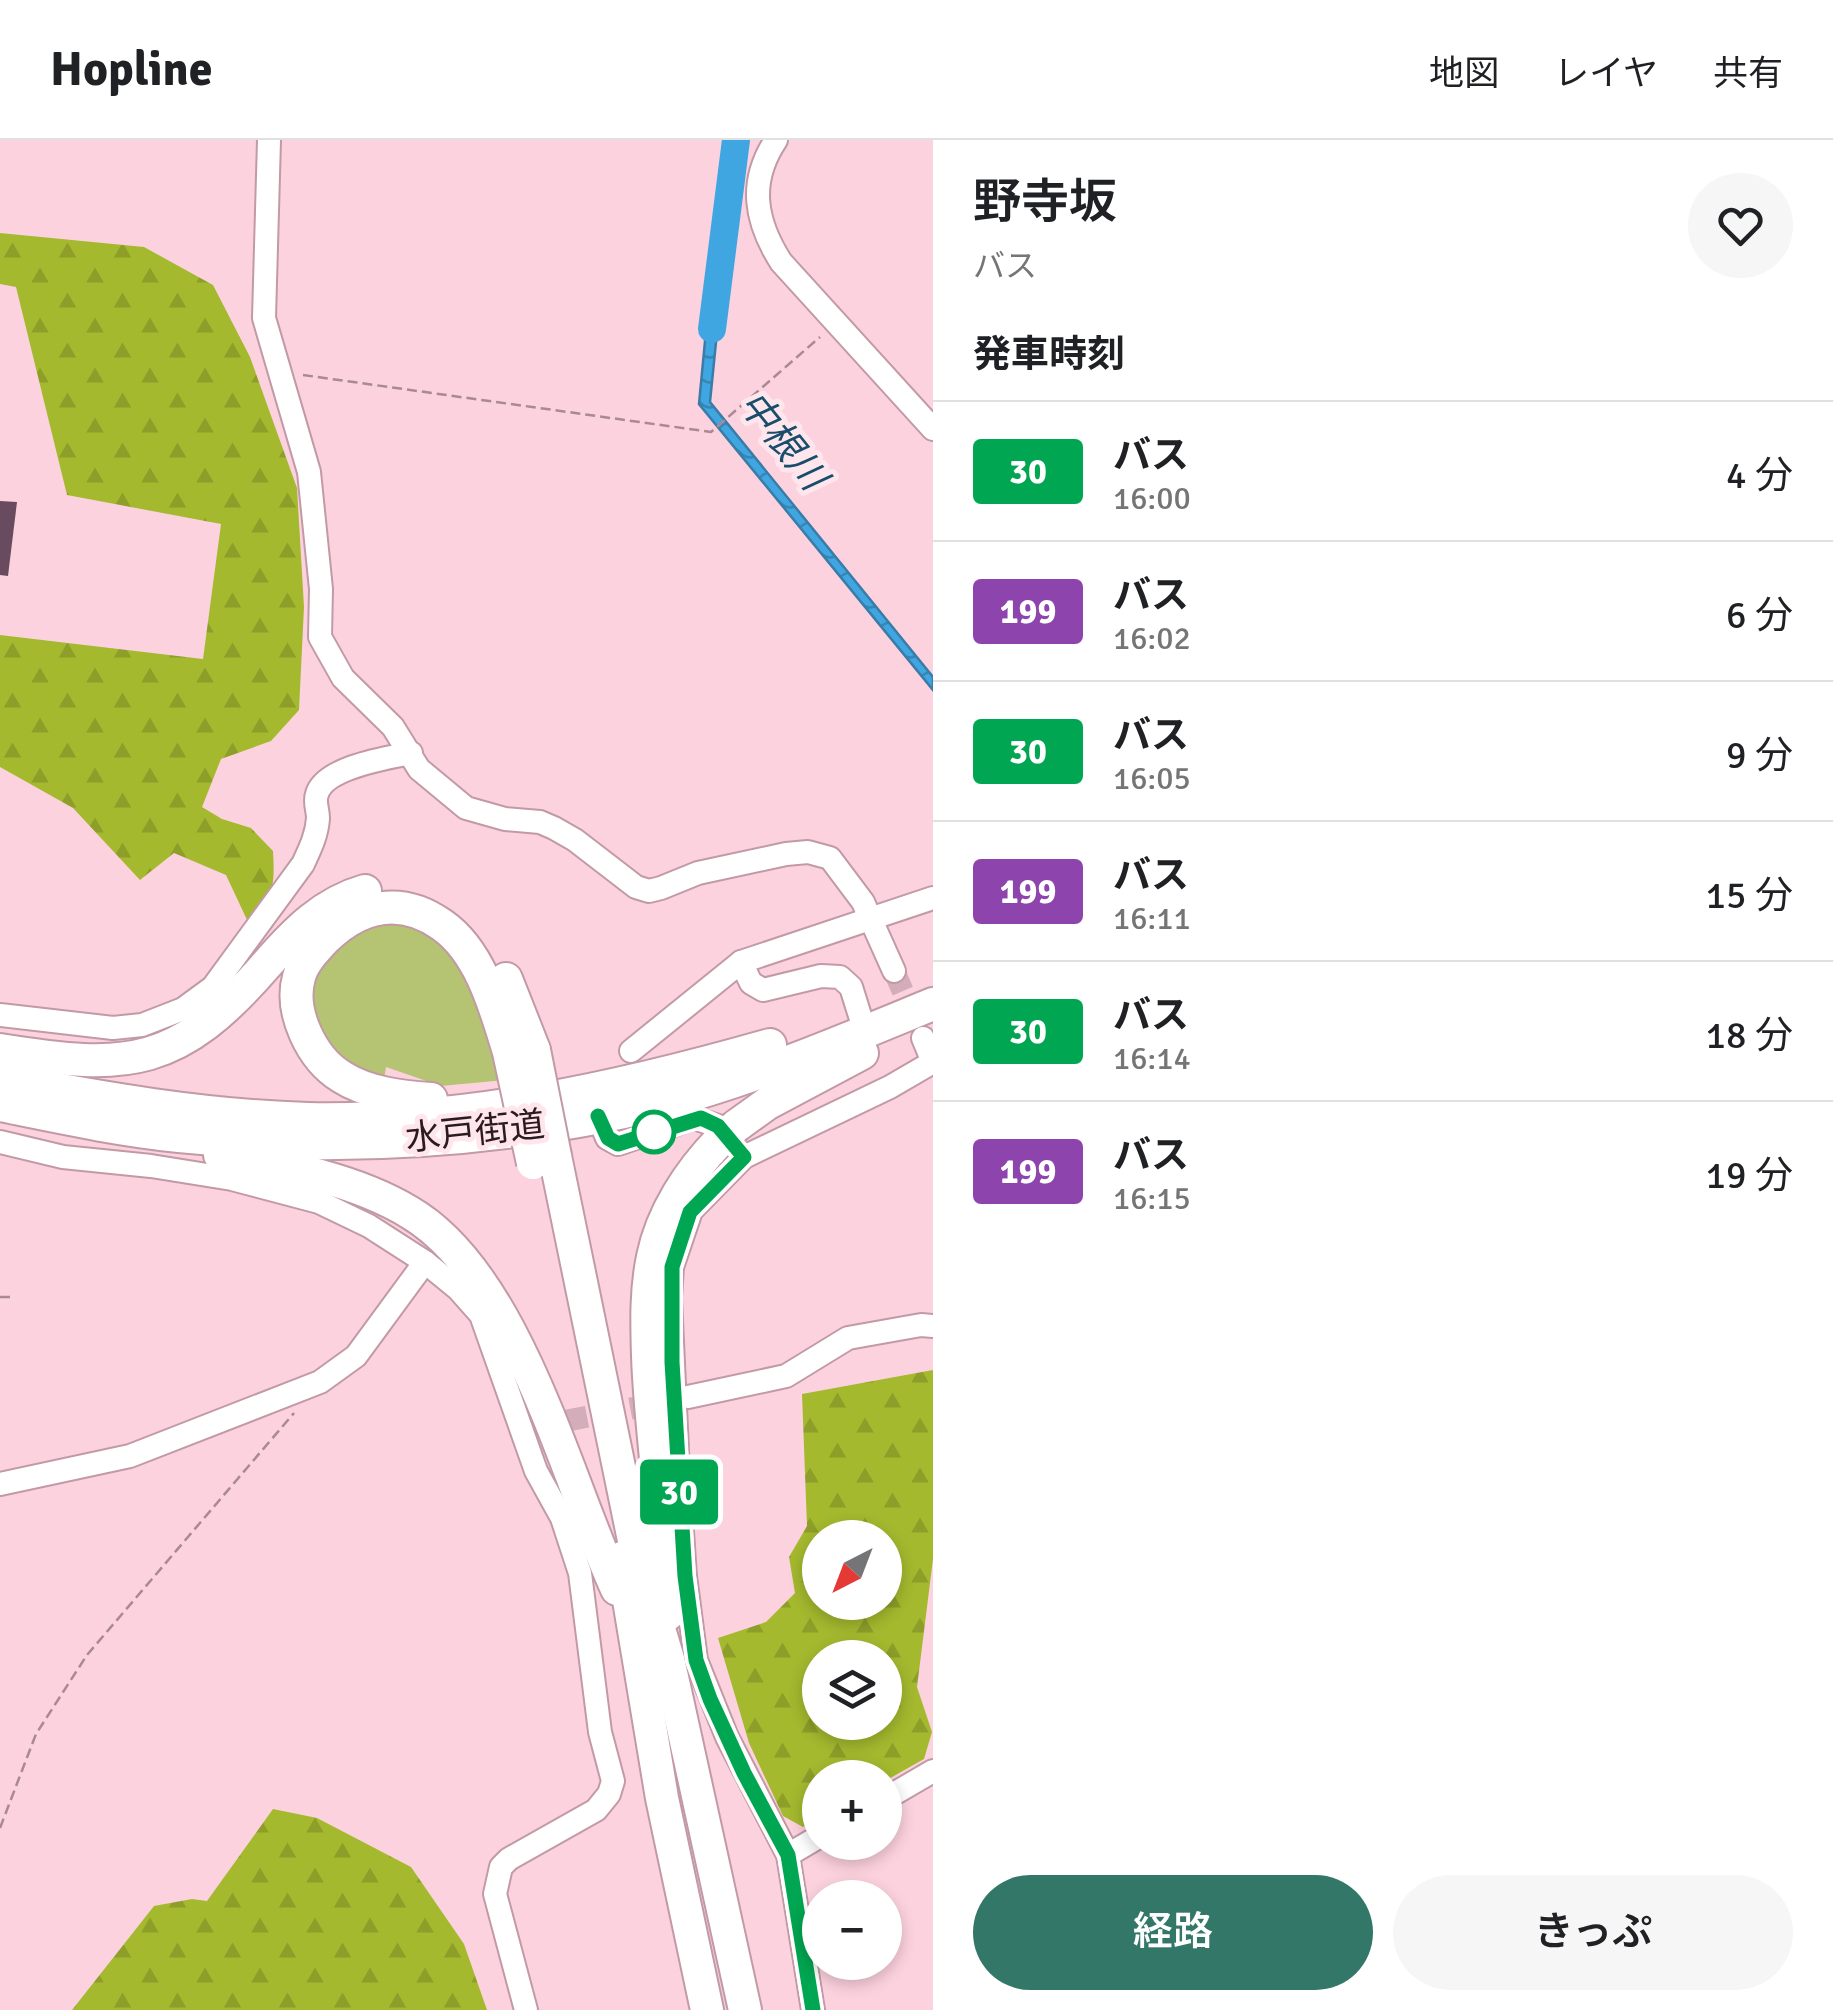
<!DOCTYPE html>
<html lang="ja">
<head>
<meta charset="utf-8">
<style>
  :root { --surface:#fff; --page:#f6f6f6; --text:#202124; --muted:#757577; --line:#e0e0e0; --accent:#337769 }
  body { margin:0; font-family:Signika,"Noto Sans JP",sans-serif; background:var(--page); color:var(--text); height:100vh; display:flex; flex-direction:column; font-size:38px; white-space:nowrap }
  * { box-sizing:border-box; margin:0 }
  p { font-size:32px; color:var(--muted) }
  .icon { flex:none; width:55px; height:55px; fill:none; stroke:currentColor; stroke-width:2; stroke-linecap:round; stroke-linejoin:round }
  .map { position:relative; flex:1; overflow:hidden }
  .sheet { display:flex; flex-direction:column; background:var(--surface); width:900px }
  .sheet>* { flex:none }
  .badge { padding:0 20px; border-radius:8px; font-size:35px; line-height:65px }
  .needle { width:65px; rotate:222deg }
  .controls { position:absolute; left:802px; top:1380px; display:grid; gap:20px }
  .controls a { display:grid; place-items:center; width:100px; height:100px; border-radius:50%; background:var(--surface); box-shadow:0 5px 15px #0003; font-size:50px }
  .map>.badge { position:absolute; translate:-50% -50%; box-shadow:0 0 0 5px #fff }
  h2 { padding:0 40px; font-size:38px; line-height:90px }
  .round { display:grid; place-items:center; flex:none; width:105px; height:105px; border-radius:52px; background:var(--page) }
  .head { display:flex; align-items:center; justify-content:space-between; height:170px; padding:0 40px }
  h1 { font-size:48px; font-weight:600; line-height:75px }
  .button { display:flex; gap:20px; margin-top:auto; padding:20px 40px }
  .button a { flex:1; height:115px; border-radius:60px; background:var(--accent); color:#fff; font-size:40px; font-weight:600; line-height:115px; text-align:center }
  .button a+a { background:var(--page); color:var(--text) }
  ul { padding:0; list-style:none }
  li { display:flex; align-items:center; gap:30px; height:140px; padding:0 40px; border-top:2px solid var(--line) }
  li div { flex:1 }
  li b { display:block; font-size:38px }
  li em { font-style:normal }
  li .badge { min-width:110px; font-weight:700; text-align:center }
  header { display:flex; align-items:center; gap:60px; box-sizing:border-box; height:140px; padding:0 50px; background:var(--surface); border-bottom:2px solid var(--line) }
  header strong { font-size:48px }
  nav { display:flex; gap:55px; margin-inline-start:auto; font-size:35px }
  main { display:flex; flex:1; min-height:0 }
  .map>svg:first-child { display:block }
  .green { fill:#b4c472 }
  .forest { fill:url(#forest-firs); fill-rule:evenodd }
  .water { fill:url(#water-waves); stroke:#397ca7; stroke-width:2.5 }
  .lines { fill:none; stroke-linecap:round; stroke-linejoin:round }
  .river { stroke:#40a6e1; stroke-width:28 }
  .building { fill:#684b5f }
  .minor-tunnel { stroke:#d3adb9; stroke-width:22; stroke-dasharray:22 11; stroke-linecap:butt }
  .minor-casing { stroke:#c29aa6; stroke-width:26 }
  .highway-casing { stroke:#c29aa6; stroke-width:36 }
  .path { stroke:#a98993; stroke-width:2.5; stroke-dasharray:10 5; stroke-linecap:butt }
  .minor { stroke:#fff; stroke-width:22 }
  .highway { stroke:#fff; stroke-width:32 }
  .highway-bridge-casing { stroke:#c29aa6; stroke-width:36; stroke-linecap:butt }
  .highway-bridge { stroke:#fff; stroke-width:32 }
  .line-casing { stroke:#fff; stroke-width:22 }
  .line { stroke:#00a651; stroke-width:15 }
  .stop-dot { fill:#fff; stroke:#00a651; stroke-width:5 }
  .labels { text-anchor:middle; stroke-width:10; stroke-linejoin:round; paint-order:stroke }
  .street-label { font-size:35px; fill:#2a1b20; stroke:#ffe5ec }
  .water-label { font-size:38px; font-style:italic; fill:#184e6c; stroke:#ffe5ec }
</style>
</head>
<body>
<header>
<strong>Hopline</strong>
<nav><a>地図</a><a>レイヤ</a><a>共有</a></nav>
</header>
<main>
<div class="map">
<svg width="933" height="1870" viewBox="0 0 933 1870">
  <defs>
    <pattern id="forest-firs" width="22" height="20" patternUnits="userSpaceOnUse" patternTransform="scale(2.5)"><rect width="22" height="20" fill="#a4b92e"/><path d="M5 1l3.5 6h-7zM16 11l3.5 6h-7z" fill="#8d9e29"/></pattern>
    <pattern id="water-waves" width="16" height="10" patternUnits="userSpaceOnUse" patternTransform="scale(2.5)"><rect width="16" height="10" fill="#40a6e1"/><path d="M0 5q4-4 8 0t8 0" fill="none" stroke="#3686b6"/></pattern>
  </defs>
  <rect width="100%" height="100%" fill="#fdd2df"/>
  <!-- green -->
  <polygon class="green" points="374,780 423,785 471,832 505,940 441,946 386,927 383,945 347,930 312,882 310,837 320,818"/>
  <!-- forest -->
  <g class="forest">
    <path d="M0,93L144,107L213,145L250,217L297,348L304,467L299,570L271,601L221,619L202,667L222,679L251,688L273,711C275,747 274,756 248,782L226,735L174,713L140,740L73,668L0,627V495L203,519L221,384L67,355L16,147L0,144Z"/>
    <path d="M933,1230V1419L917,1547L932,1592L924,1619L885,1641V1638H820V1677L803,1687L783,1676L749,1603L718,1498L766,1482L795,1453L789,1417L807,1386L802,1254ZM820,1398H885V1462H820ZM820,1518H885V1582H820Z"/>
    <polygon points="273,1669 317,1678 411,1727 464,1804 487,1870 72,1870 154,1766 192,1759 207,1761"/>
  </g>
  <!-- water -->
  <polygon class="water" points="710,149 721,152 710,262 933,537 933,550 699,264"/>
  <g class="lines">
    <!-- river -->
    <polyline class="river" points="712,189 736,0"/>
  </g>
  <!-- building -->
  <polygon class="building" points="0,361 17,362 8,436 0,435"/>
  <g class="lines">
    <!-- minor-tunnel -->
    <g class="minor-tunnel">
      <polyline points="894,831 918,886"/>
      <polyline points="533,1287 665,1262"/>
    </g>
    <!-- minor casing -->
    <g class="minor-casing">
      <g id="minor">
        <polyline points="269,0 264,178 309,332 321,449 320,497 343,538 393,587 419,629 466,668 505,679 540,682 554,688 575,700 636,747 649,751 661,748 698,733 786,714 808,712 830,718 863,762 894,831"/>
        <path d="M776,0C748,42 755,81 781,122L933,289"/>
        <polyline points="741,822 751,843 763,850 821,836 840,837 851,847 861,879"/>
        <path d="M0,875L113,888L142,885L183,869L213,847L303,724C310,709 317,695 318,678C318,670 314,662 317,654C325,627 387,618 411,613"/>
        <polyline points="923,898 933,922"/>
        <polyline points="631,911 741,822 933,758"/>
        <polyline points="598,976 607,998 618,1004 694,978 718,986 735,1007"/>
        <polyline points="0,1002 63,1017 151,1026 232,1039 319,1062 369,1086 425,1122 458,1149 481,1175 536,1331 562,1378 580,1433 600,1592 613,1641 609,1654 596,1670 509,1719 501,1727 495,1754 526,1870"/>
        <polyline points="688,1257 786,1236 848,1198 921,1185 933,1186"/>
        <polyline points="0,1344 130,1316 320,1242 356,1216 425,1122"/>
        <polyline points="885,1659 933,1631"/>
        <polyline points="788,1715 820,1696"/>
        <polyline points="813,1870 788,1715 727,1597 696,1520 685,1436 678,1332 670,1158 672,1127 691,1071 744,1017 890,947 933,922"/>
      </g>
    </g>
    <!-- highway casing -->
    <g class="highway-casing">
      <g id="highway">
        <polyline points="506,839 534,910"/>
        <path d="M0,910C130,931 178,927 267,824C295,792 323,763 365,751"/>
        <path d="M0,939C102,958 204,976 308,979C466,982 619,948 770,905"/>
        <path d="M431,959C401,957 367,953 342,937C312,919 289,872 299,837C303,822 315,810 325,799C359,766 400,755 442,785C481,812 496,870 509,912"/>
        <path d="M0,965C59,977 119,990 179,996C338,1012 507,1002 662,963C754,939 845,900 933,864"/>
        <polyline points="736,986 768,963 862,913"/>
        <path d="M220,1015C284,1027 352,1038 409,1072C517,1135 566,1339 617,1449"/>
        <polyline points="555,1016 637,1415 668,1519 745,1870"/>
        <polyline points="622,1418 662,1658 707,1870"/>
        <path d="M668,1474C667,1388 651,1302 648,1216C647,1183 646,1150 653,1117C662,1073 689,1032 720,1000"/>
      </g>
    </g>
    <!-- path -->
    <g class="path">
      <polyline points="303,235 711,292 820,197"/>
      <polyline points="0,1157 14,1157"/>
      <polyline points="0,1688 36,1594 87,1515 294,1273"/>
    </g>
    <!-- minor -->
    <use href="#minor" class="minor"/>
    <!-- highway -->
    <use href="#highway" class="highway"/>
    <!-- highway-bridge casing -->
    <g class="highway-bridge-casing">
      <g id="highway-bridge">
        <polyline points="534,910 555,1016"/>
        <polyline points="509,912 533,1023"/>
        <polyline points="720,1000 736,986"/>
      </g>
    </g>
    <!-- highway-bridge -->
    <use href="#highway-bridge" class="highway-bridge"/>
  </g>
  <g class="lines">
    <!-- line casing -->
    <g class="line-casing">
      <polyline id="line" points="598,976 608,998 618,1004 701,978 718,986 744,1017 690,1072 672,1127 672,1222 685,1436 696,1520 710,1559 744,1633 788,1715 813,1870"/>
    </g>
    <!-- line -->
    <use href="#line" class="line"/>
  </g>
  <!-- markers -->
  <circle class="stop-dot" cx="654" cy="992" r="20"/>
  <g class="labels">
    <!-- street labels -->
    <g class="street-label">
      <text transform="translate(475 991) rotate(-6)" y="12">水戸街道</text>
    </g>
    <!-- water labels -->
    <g class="water-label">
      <text transform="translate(783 300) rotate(51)" y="13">中根川</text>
    </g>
  </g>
</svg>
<div class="controls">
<a><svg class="needle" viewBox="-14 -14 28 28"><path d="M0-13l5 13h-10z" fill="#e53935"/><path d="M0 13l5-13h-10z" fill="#757577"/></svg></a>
<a><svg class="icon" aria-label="layers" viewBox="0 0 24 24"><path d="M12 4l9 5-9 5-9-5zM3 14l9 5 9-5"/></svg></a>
<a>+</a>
<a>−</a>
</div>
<b class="badge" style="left:679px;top:1352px;background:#00a651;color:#fff">30</b>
</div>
<section class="sheet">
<div class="head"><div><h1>野寺坂</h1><p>バス</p></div><a class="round"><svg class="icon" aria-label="heart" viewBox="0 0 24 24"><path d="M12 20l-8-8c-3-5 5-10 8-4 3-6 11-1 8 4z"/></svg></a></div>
<h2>発車時刻</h2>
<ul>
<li><span class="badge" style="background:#00a651;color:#fff">30</span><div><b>バス</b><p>16:00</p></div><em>4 分</em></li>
<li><span class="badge" style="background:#8e44ad;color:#fff">199</span><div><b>バス</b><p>16:02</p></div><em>6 分</em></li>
<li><span class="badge" style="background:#00a651;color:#fff">30</span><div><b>バス</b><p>16:05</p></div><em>9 分</em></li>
<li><span class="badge" style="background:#8e44ad;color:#fff">199</span><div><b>バス</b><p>16:11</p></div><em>15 分</em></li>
<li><span class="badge" style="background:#00a651;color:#fff">30</span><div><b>バス</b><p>16:14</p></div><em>18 分</em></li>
<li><span class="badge" style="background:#8e44ad;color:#fff">199</span><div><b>バス</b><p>16:15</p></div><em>19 分</em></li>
</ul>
<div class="button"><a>経路</a><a>きっぷ</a></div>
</section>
</main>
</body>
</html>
